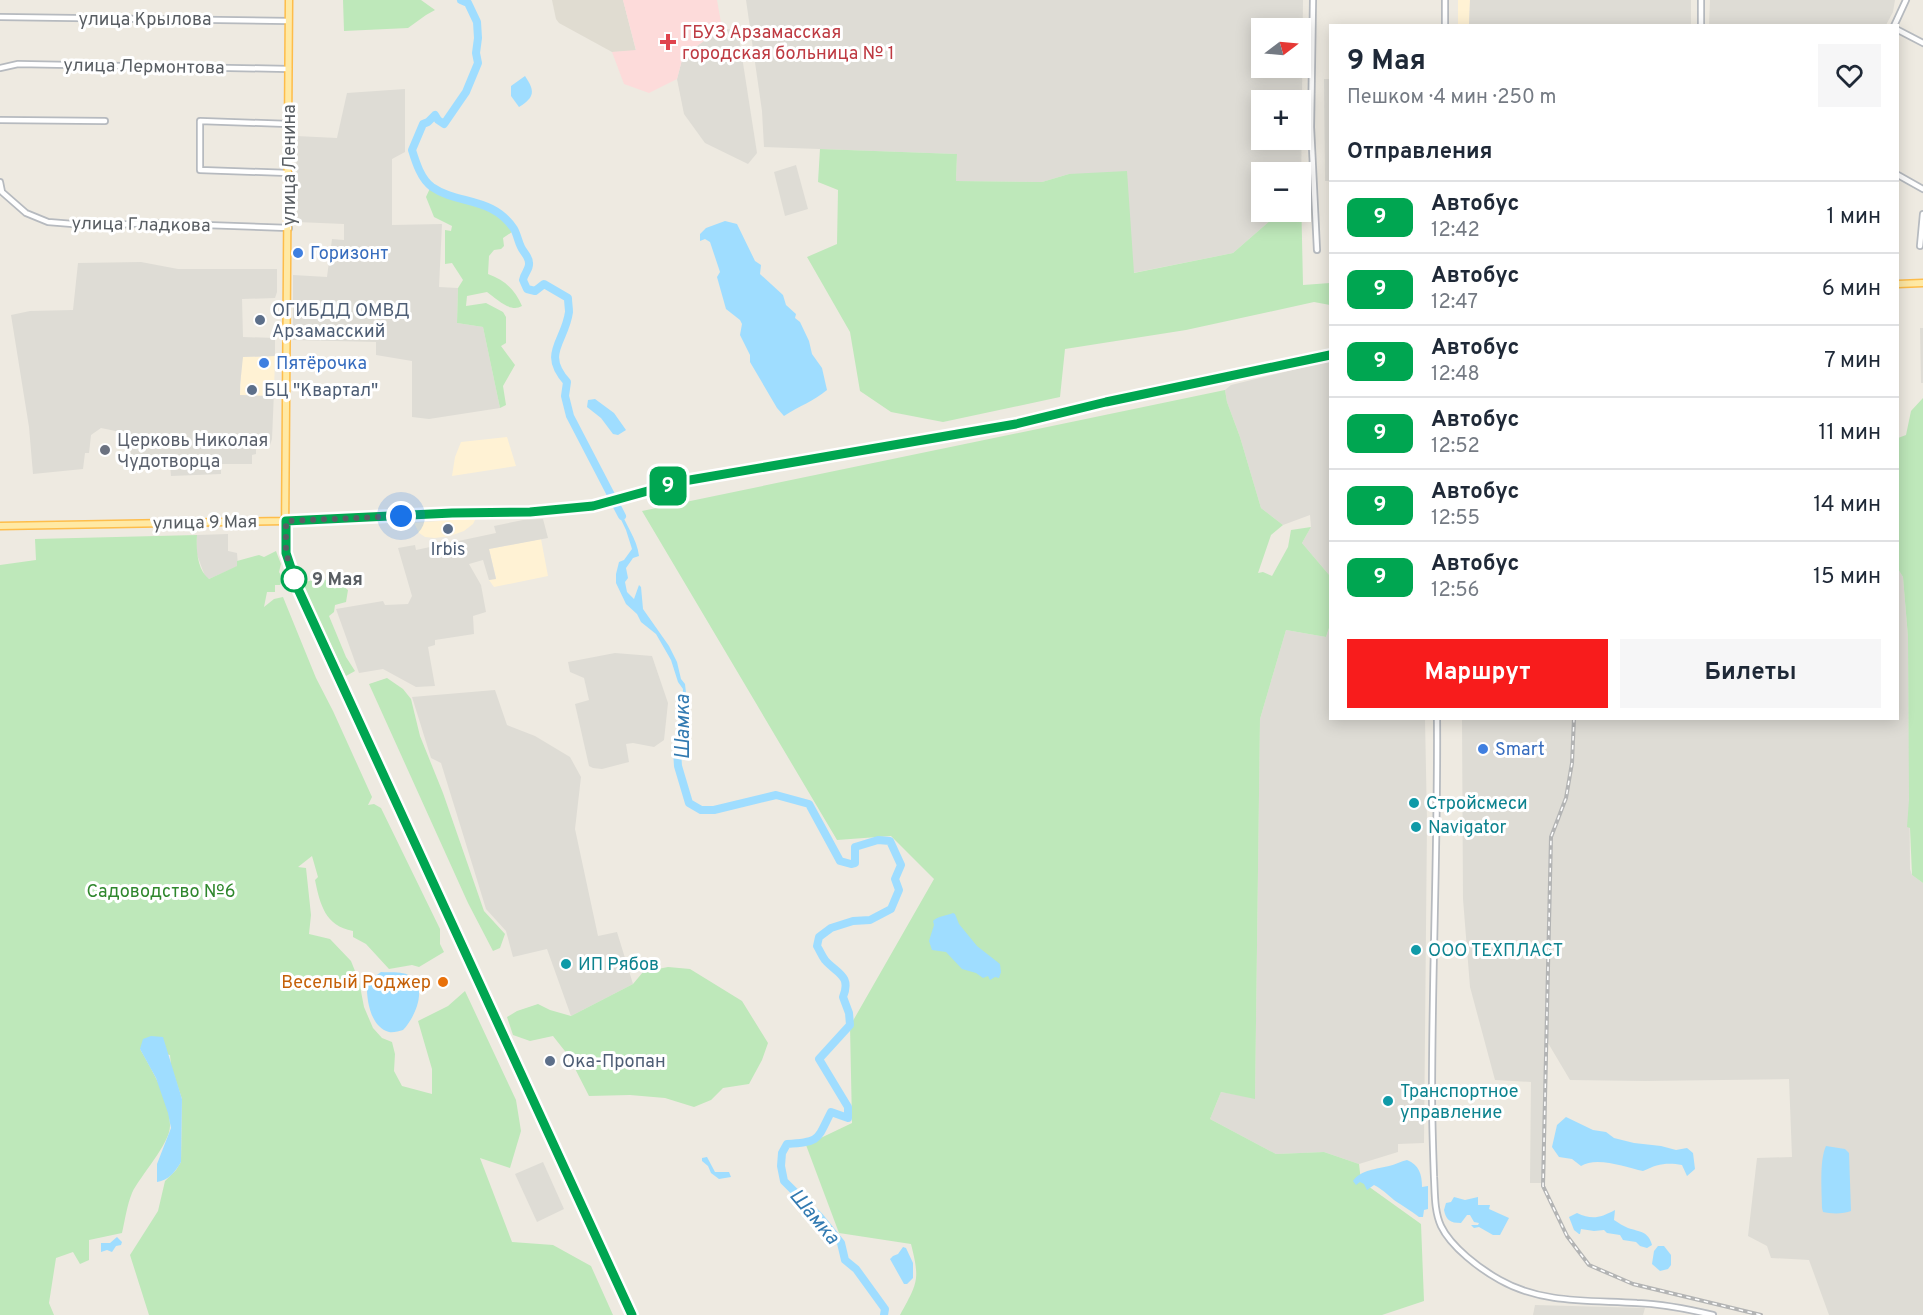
<!DOCTYPE html>
<html lang="ru">
<head>
<meta charset="utf-8">
<style>
  :root { --surface:#fff; --page:#f6f6f7; --text:#1f2937; --muted:#747a83; --line:#e0e1e3; --accent:#f81c1c }
  body { margin:0; font-family:Overpass,sans-serif; background:var(--page); color:var(--text); height:100vh; display:flex; flex-direction:column; font-size:22px; white-space:nowrap }
  * { box-sizing:border-box; margin:0 }
  p { font-size:20px; color:var(--muted) }
  .icon { flex:none; width:33px; height:33px; fill:none; stroke:currentColor; stroke-width:2; stroke-linecap:round; stroke-linejoin:round }
  .map { position:relative; flex:1; overflow:hidden }
  .panel { position:absolute; left:1329px; top:24px; width:570px; height:696px; display:flex; flex-direction:column; background:var(--surface); border-radius:0px; box-shadow:0 3px 15px #0003 }
  .panel>* { flex:none }
  .badge { padding:0 12px; border-radius:9px; font-size:21px; line-height:39px }
  .needle { width:39px; rotate:74deg }
  .fabs { position:absolute; left:1251px; top:18px; display:grid; gap:12px }
  .fabs a { display:grid; place-items:center; width:60px; height:60px; border-radius:0px; background:var(--surface); box-shadow:0 3px 15px #0003; font-size:30px }
  .you { position:absolute; width:30px; height:30px; margin:-15px; border:4px solid #fff; border-radius:50%; background:#1a73e8; box-shadow:0 0 0 9px #1a73e833 }
  .map>.badge { position:absolute; translate:-50% -50%; box-shadow:0 0 0 3px #fff }
  h2 { padding:0 18px; font-size:22px; line-height:54px }
  .round { display:grid; place-items:center; flex:none; width:63px; height:63px; border-radius:0px; background:var(--page) }
  .overview { display:flex; align-items:center; justify-content:space-between; height:102px; padding:0 18px }
  h1 { font-size:28px; font-weight:700; line-height:45px }
  .action { display:flex; gap:12px; margin-top:auto; padding:12px 18px }
  .action a { flex:1; height:69px; border-radius:0px; background:var(--accent); color:#fff; font-size:24px; font-weight:700; line-height:69px; text-align:center }
  .action a+a { background:var(--page); color:var(--text) }
  ul { padding:0; list-style:none }
  li { display:flex; align-items:center; gap:18px; height:72px; padding:0 18px; border-top:2px solid var(--line) }
  li div { flex:1 }
  li b { display:block; font-size:22px }
  li em { font-style:normal }
  li .badge { min-width:66px; font-weight:700; text-align:center }
  .map>svg:first-child { display:block }
  .commercial { fill:#fff2d4 }
  .industrial { fill:#dedcd5; fill-rule:evenodd }
  .education { fill:#e0dcd1 }
  .medical { fill:#fddbda }
  .green { fill:#bee8ba }
  .water { fill:#9fddff }
  .lines { fill:none; stroke-linecap:round; stroke-linejoin:round }
  .river { stroke:#9fddff; stroke-width:8 }
  .minor-casing { stroke:#b6babf; stroke-width:8 }
  .major-casing { stroke:#febd4a; stroke-width:9 }
  .minor { stroke:#fff; stroke-width:4.5 }
  .major { stroke:#ffe9a4; stroke-width:6 }
  .rail-casing { stroke:#b3b4b4; stroke-width:4 }
  .rail { stroke:#fff; stroke-width:1.5; stroke-dasharray:4.5; stroke-linecap:butt }
  .line-casing { stroke:#fff; stroke-width:14 }
  .line { stroke:#00a651; stroke-width:9 }
  .walk { stroke:#595e63; stroke-width:6; stroke-dasharray:0 10.8 }
  .health-dot { fill:#e0444e; stroke:#fff; stroke-width:2 }
  .shop-dot { fill:#3f7fe0; stroke:#fff; stroke-width:2 }
  .service-dot { fill:#5c6f8a; stroke:#fff; stroke-width:2 }
  .worship-dot { fill:#6b7280; stroke:#fff; stroke-width:2 }
  .stop-dot { fill:#fff; stroke:#00a651; stroke-width:3 }
  .culture-dot { fill:#0f9aa8; stroke:#fff; stroke-width:2 }
  .food-dot { fill:#e8710a; stroke:#fff; stroke-width:2 }
  .labels { text-anchor:middle; stroke-width:6; stroke-linejoin:round; paint-order:stroke }
  .street-label { font-size:18px; fill:#595e63; stroke:#fff }
  .health-label { font-size:18px; fill:#be3a42; stroke:#fff; text-anchor:start }
  .shop-label { font-size:18px; fill:#366cbe; stroke:#fff; text-anchor:start }
  .service-label { font-size:18px; fill:#4e5e75; stroke:#fff; text-anchor:start }
  .worship-label { font-size:18px; fill:#5b616d; stroke:#fff; text-anchor:start }
  .stop-label { font-size:18px; font-weight:bold; fill:#595e63; stroke:#fff; text-anchor:start }
  .culture-label { font-size:18px; fill:#0d838f; stroke:#fff; text-anchor:start }
  .park-label { font-size:18px; fill:#2f872d; stroke:#fff }
  .food-label { font-size:18px; fill:#c56008; stroke:#fff; text-anchor:end }
  .water-label { font-size:20px; font-style:italic; fill:#327ab1; stroke:#fff }
</style>
</head>
<body>
<div class="map">
<svg width="1923" height="1315" viewBox="0 0 1923 1315">
  <rect width="100%" height="100%" fill="#eeeae1"/>
  <!-- commercial -->
  <g class="commercial">
    <polygon points="1458,0 1470,0 1469,25 1458,25"/>
    <polygon points="275,356 274,392 266,396 240,395 242,357"/>
    <polygon points="507,437 516,466 452,476 455,457 461,442"/>
    <polygon points="476,518 473,524 464,531 450,536 435,538 425,537 419,533 414,523"/>
    <polygon points="541,539 548,576 494,587 489,580 496,578 489,549"/>
  </g>
  <!-- industrial -->
  <g class="industrial">
    <path d="M746,0H1303L1301,193L1300,172H1262V212H1280L1233,253L1133,273L1069,174L1042,182L956,181L957,154L764,147L762,111ZM1262,28H1300V68H1262ZM1262,100H1300V140H1262Z"/>
    <polygon points="1470,0 1691,0 1691,25 1469,25"/>
    <polygon points="1710,0 1895,0 1893,12 1886,25 1709,26"/>
    <polygon points="722,28 738,31 757,153 748,164 705,143 684,114 677,79 683,56"/>
    <polygon points="1324,79 1330,79 1330,181 1325,181"/>
    <polygon points="405,89 405,152 392,159 392,225 442,224 439,287 458,288 457,323 483,327 500,408 429,419 412,417 412,361 376,355 376,342 293,340 293,275 327,277 332,239 344,240 344,224 297,222 296,136 337,138 347,93"/>
    <polygon points="796,165 808,209 785,216 774,172"/>
    <polygon points="141,262 178,269 277,269 277,292 275,298 242,299 243,337 275,338 275,356 243,357 240,385 240,395 266,396 274,392 272,439 270,445 256,446 256,454 252,455 252,464 221,464 221,474 171,476 170,465 131,465 130,434 101,428 91,435 89,453 85,453 83,469 33,474 29,427 11,315 30,311 73,310 78,263"/>
    <polygon points="1920,328 1923,328 1923,383 1921,383"/>
    <polygon points="1330,361 1330,576 1302,543 1311,527 1310,515 1283,525 1261,508 1240,437 1227,402 1225,390 1231,385"/>
    <polygon points="543,519 548,538 489,549 496,579 489,580 483,560 469,564 481,585 486,612 473,616 474,634 435,640 435,645 428,647 435,686 416,687 383,669 359,673 336,609 383,601 385,605 408,604 412,596 398,548 415,545 416,550 496,533 494,526 523,520"/>
    <polygon points="228,534 228,551 237,553 238,566 209,579 206,578 203,571 196,552 197,535"/>
    <polygon points="1898,569 1903,577 1908,637 1910,869 1912,875 1923,883 1923,1315 1829,1315 1809,1260 1771,1258 1767,1246 1748,1236 1757,1158 1792,1157 1789,1079 1645,1081 1570,1080 1548,1043 1545,1183 1530,1183 1531,1082 1495,1080 1470,987 1463,899 1462,719 1898,718"/>
    <polygon points="1330,626 1330,718 1425,719 1427,821 1424,1143 1398,1144 1398,1152 1359,1164 1324,1152 1276,1154 1210,1119 1221,1092 1255,1098 1260,719 1286,630 1326,637"/>
    <polygon points="615,653 652,656 668,703 664,740 654,747 633,743 626,744 629,762 602,769 593,768 589,766 575,704 589,700 584,678 570,672 568,662"/>
    <polygon points="495,690 507,725 535,736 570,757 581,777 575,829 598,936 617,932 633,984 571,1016 547,949 513,957 506,931 486,909 441,763 431,758 412,697"/>
    <polygon points="543,1162 564,1209 537,1222 515,1174"/>
    <polygon points="1535,1305 1645,1308 1643,1315 1533,1315"/>
  </g>
  <!-- education -->
  <polygon class="education" points="552,0 623,0 636,51 612,52 559,23 556,19"/>
  <!-- medical -->
  <polygon class="medical" points="623,0 717,0 722,28 683,56 677,79 649,93 624,84 612,52 636,50"/>
  <!-- green -->
  <g class="green">
    <polygon points="343,0 421,0 435,10 426,15 408,28 344,31"/>
    <polygon points="820,149 957,154 956,181 1042,182 1069,174 1127,171 1134,273 1233,253 1280,212 1300,212 1301,193 1303,285 1330,283 1330,305 1314,302 1186,330 1065,349 1060,397 943,422 891,412 860,391 850,332 807,257 837,244 838,190 818,182"/>
    <path d="M431,186L448,194L481,203L505,219L515,230L503,238L504,246L501,249L494,250L489,256L488,274C505,280 515,290 522,306C510,313 497,299 487,292L467,296L466,306L486,303L503,312L506,317V343L501,346L515,365L503,386L506,405L500,408L483,327L457,323L458,288L463,280L452,263L445,264V230L451,231L452,226L434,217L426,197Z"/>
    <path d="M1225,390L1227,402L1240,437L1261,508L1283,525L1271,535L1258,573L1263,572L1272,576L1288,547L1291,530L1311,527L1302,543L1330,576V625L1326,637L1286,630L1260,719L1255,1099L1221,1092L1210,1119L1276,1154L1324,1152L1359,1164L1361,1181L1421,1224L1424,1301L1382,1315H900C918,1282 920,1280 911,1244L839,1233L806,1145L852,1123L850,1026L934,879L891,836L837,840L642,511Z"/>
    <polygon points="1923,398 1923,883 1912,875 1910,828 1907,827 1909,800 1908,637 1903,577 1898,569 1898,438 1906,435 1911,411"/>
    <path d="M197,535C196,549 197,570 209,579L237,566V561L259,555L264,557L276,551L281,564L279,572L283,579L280,585H275V592H267L264,607L274,599L283,597L316,678L333,711L372,797L368,805L374,804L381,808L440,929V944L444,952L419,967L412,965L389,969L366,944L353,937V931C325,926 320,904 315,880L318,877L312,856L298,867L306,868L311,915L309,934L330,939L351,961L359,981L364,1007L373,1028L382,1038L392,1042L395,1054L394,1071L402,1086L432,1094V1069L418,1021L448,1006L465,991L516,1100L521,1131L510,1168L480,1158L512,1242L553,1245L591,1266L613,1315H149L130,1255L158,1211L165,1181L176,1170L181,1162L182,1099L171,1066L170,1055L140,1049C152,1070 170,1100 170,1125C171,1143 140,1176 132,1193C127,1205 125,1220 122,1233L89,1240V1260L80,1264L73,1252L56,1258L49,1303L54,1315H0V565L36,560L35,539Z"/>
    <path d="M322,577C329,585 340,582 348,590L346,602L335,605L334,612L329,616L346,657L355,671L346,676L303,587L304,583C310,580 316,580 322,577Z"/>
    <polygon points="387,678 403,689 411,699 420,736 443,793 484,911 505,934 500,948 493,951 468,903 369,684"/>
    <polygon points="668,967 690,969 742,1001 768,1043 762,1060 749,1084 723,1088 711,1100 694,1107 665,1098 630,1095 589,1096 568,1055 553,1036 530,1041 513,1035 507,1017 517,1011 538,1004 550,1010 571,1016 633,984 643,972"/>
  </g>
  <!-- water -->
  <g class="water">
    <path d="M525,76C535,91 535,97 519,107L511,96V86Z"/>
    <path d="M725,221L737,224L755,261L761,265L760,274L783,295L786,305L796,314L795,318L800,322L809,341L812,354L822,368L827,390C814,401 799,406 784,416L777,408L750,362V355L740,335L742,324L740,320L726,309L717,277L720,272L710,242L705,239L700,241V234L706,228Z"/>
    <polygon points="595,399 614,413 626,430 618,435 613,434 601,418 587,407 588,400"/>
    <path d="M620,508C625,525 637,538 639,556L633,558L626,568L628,578L625,582L627,592L634,599L639,585L641,587L643,609L669,646L677,662L681,679L685,684L687,702L682,734L679,729L682,707L683,689L678,682L671,660L656,634L641,622L637,614L626,604L616,583V574L619,562L624,560L632,549L626,530L616,509Z"/>
    <path d="M953,913L955,914L959,924L977,946L1000,964L1001,972L999,978L995,977L990,980L988,976L983,978L976,973L962,969L946,952L932,950L929,941L934,925L933,921C938,916 946,916 953,913Z"/>
    <path d="M381,972C391,973 404,970 413,978C427,991 414,1019 403,1030C399,1031 393,1033 389,1032C370,1027 366,998 367,982Z"/>
    <path d="M151,1036L163,1037L182,1099L181,1162C175,1172 169,1180 157,1182V1164L171,1128L168,1113L156,1078L140,1049L143,1039Z"/>
    <path d="M1566,1117L1593,1130L1606,1132L1614,1138L1634,1143L1661,1146L1676,1150L1687,1148L1693,1153L1695,1169L1687,1176L1682,1165C1667,1162 1657,1164 1643,1171C1626,1167 1596,1156 1581,1166L1572,1159L1559,1157L1552,1147L1557,1125Z"/>
    <path d="M1826,1146L1845,1149L1849,1153L1851,1211C1844,1214 1831,1214 1823,1212L1822,1208C1822,1192 1819,1161 1826,1146Z"/>
    <polygon points="707,1157 715,1172 729,1172 731,1177 719,1179 711,1173 708,1166 702,1161 702,1158"/>
    <path d="M1407,1160C1419,1165 1422,1174 1422,1187L1428,1186V1209L1424,1210L1423,1217H1419C1410,1210 1403,1206 1394,1200C1387,1194 1382,1189 1374,1185L1367,1190L1364,1184L1360,1182L1356,1185L1353,1181C1360,1170 1377,1169 1389,1166C1395,1165 1401,1161 1407,1160Z"/>
    <path d="M1454,1197L1465,1200L1478,1197V1205H1490L1489,1209L1509,1218L1500,1235H1493L1479,1227L1474,1228L1471,1225H1478L1479,1223L1474,1222L1470,1215H1467L1461,1223C1450,1223 1446,1220 1444,1210L1446,1203L1451,1202Z"/>
    <path d="M1615,1210L1614,1220C1619,1223 1623,1226 1628,1228C1640,1232 1648,1231 1652,1245L1647,1248L1640,1246L1636,1242L1623,1240L1620,1235L1607,1233L1604,1230L1594,1231L1581,1229L1580,1234H1579L1574,1230L1569,1217L1577,1213C1592,1220 1600,1218 1615,1210Z"/>
    <polygon points="117,1237 122,1242 121,1245 116,1246 112,1252 107,1250 101,1252 101,1243 110,1243"/>
    <polygon points="1658,1246 1664,1246 1671,1255 1671,1265 1668,1269 1660,1271 1652,1264 1654,1251"/>
    <polygon points="903,1247 906,1248 913,1263 913,1278 907,1284 904,1284 890,1259 893,1256 898,1254"/>
  </g>
  <g class="lines">
    <!-- river -->
    <g class="river">
      <path d="M461,0L468,3L477,22L478,38L476,53L478,63L466,92L444,124L438,120L435,115L428,122L423,124L412,150C416,163 421,179 432,187C458,205 492,196 514,229C517,234 518,241 521,247C523,252 529,256 529,263C530,269 524,273 523,280L527,289L535,291L544,284L568,298C568,303 569,308 569,312C565,342 541,353 567,382L565,396L570,416L622,516"/>
      <path d="M682,722L677,750L678,766L689,803L701,810H714L776,795L809,804L840,861L851,864L855,863V847L878,840L890,841L901,865L895,879L899,890L891,909L870,920L853,921L831,928L819,937L817,946C820,951 822,956 825,960C836,973 852,975 843,997L849,1013L850,1025L819,1059L848,1107V1118L831,1112C817,1140 820,1142 787,1144L782,1153L781,1166L784,1181L819,1216L841,1243L845,1260L856,1269L885,1309L884,1315"/>
    </g>
    <!-- minor casing -->
    <g class="minor-casing">
      <g id="minor">
        <polyline points="1313,0 1311,127 1317,250"/>
        <polyline points="0,17 289,21"/>
        <polyline points="1445,26 1445,0"/>
        <polyline points="1701,26 1701,0"/>
        <polyline points="1894,26 1906,0"/>
        <polyline points="1898,30 1923,43"/>
        <polyline points="0,68 18,64 289,69"/>
        <polyline points="0,120 105,121"/>
        <polyline points="289,173 200,170 200,121 289,124"/>
        <polyline points="1898,175 1923,189"/>
        <polyline points="0,182 2,192 26,213 48,222 98,226 147,223 289,228"/>
        <polyline points="1920,246 1923,214"/>
        <path d="M1437,718C1438,844 1432,969 1432,1095C1432,1122 1433,1149 1434,1177C1435,1192 1434,1211 1441,1226C1451,1247 1480,1269 1500,1280C1542,1304 1591,1300 1637,1303C1663,1304 1688,1309 1713,1315"/>
      </g>
    </g>
    <!-- major casing -->
    <g class="major-casing">
      <g id="major">
        <polyline points="289,0 285,540 290,569 632,1315"/>
        <polyline points="1898,284 1923,283"/>
        <polyline points="0,526 286,521 452,513 529,512 593,506 684,481 1016,424 1106,402 1330,355"/>
      </g>
    </g>
    <!-- minor -->
    <use href="#minor" class="minor"/>
    <!-- major -->
    <use href="#major" class="major"/>
    <!-- rail casing -->
    <g class="rail-casing">
      <polyline id="rail" points="1574,718 1572,763 1566,798 1551,837 1543,1186 1567,1236 1589,1265 1633,1284 1761,1315"/>
    </g>
    <!-- rail -->
    <use href="#rail" class="rail"/>
  </g>
  <g class="lines">
    <!-- line casing -->
    <g class="line-casing">
      <polyline id="line" points="632,1315 298,589 286,553 286,521 452,513 530,512 593,506 684,481 1016,424 1106,402 1330,355"/>
    </g>
    <!-- line -->
    <use href="#line" class="line"/>
    <!-- walk -->
    <polyline class="walk" points="294,579 286,553 286,521 401,516"/>
  </g>
  <!-- markers -->
  <path class="health-dot" d="M665 33h6v6h6v6h-6v6h-6v-6h-6v-6h6z"/>
  <g class="shop-dot">
    <circle cx="298" cy="253" r="6"/>
    <circle cx="264" cy="363" r="6"/>
    <circle cx="1483" cy="749" r="6"/>
  </g>
  <g class="service-dot">
    <circle cx="260" cy="320" r="6"/>
    <circle cx="252" cy="390" r="6"/>
    <circle cx="448" cy="529" r="6"/>
    <circle cx="550" cy="1061" r="6"/>
  </g>
  <circle class="worship-dot" cx="105" cy="450" r="6"/>
  <circle class="stop-dot" cx="294" cy="579" r="12"/>
  <g class="culture-dot">
    <circle cx="1414" cy="803" r="6"/>
    <circle cx="1416" cy="827" r="6"/>
    <circle cx="1416" cy="950" r="6"/>
    <circle cx="566" cy="964" r="6"/>
    <circle cx="1388" cy="1101" r="6"/>
  </g>
  <circle class="food-dot" cx="443" cy="982" r="6"/>
  <g class="labels">
    <!-- street labels -->
    <g class="street-label">
      <text x="145" y="25">улица Крылова</text>
      <text transform="translate(144 66) rotate(1)" y="6">улица Лермонтова</text>
      <text transform="translate(289 165) rotate(-90)" y="6">улица Ленина</text>
      <text transform="translate(141 224) rotate(1)" y="6">улица Гладкова</text>
      <text transform="translate(205 522) rotate(-1)" y="6">улица 9 Мая</text>
    </g>
    <!-- health labels -->
    <g class="health-label">
      <text x="682" y="38">ГБУЗ Арзамасская<tspan x="682" dy="21">городская больница № 1</tspan></text>
    </g>
    <!-- shop labels -->
    <g class="shop-label">
      <text x="310" y="259">Горизонт</text>
      <text x="276" y="369">Пятёрочка</text>
      <text x="1495" y="755">Smart</text>
    </g>
    <!-- service labels -->
    <g class="service-label">
      <text x="272" y="316">ОГИБДД ОМВД<tspan x="272" dy="21">Арзамасский</tspan></text>
      <text x="264" y="396">БЦ "Квартал"</text>
      <text x="448" y="555" text-anchor="middle">Irbis</text>
      <text x="562" y="1067">Ока-Пропан</text>
    </g>
    <!-- worship labels -->
    <g class="worship-label">
      <text x="117" y="446">Церковь Николая<tspan x="117" dy="21">Чудотворца</tspan></text>
    </g>
    <!-- stop labels -->
    <g class="stop-label">
      <text x="312" y="585">9 Мая</text>
    </g>
    <!-- culture labels -->
    <g class="culture-label">
      <text x="1426" y="809">Стройсмеси</text>
      <text x="1428" y="833">Navigator</text>
      <text x="1428" y="956">ООО ТЕХПЛАСТ</text>
      <text x="578" y="970">ИП Рябов</text>
      <text x="1400" y="1097">Транспортное<tspan x="1400" dy="21">управление</tspan></text>
    </g>
    <!-- park labels -->
    <g class="park-label">
      <text x="161" y="897">Садоводство №6</text>
    </g>
    <!-- food labels -->
    <g class="food-label">
      <text x="431" y="988">Веселый Роджер</text>
    </g>
    <!-- water labels -->
    <g class="water-label">
      <text transform="translate(682 727) rotate(-90)" y="7">Шамка</text>
      <text transform="translate(815 1216) rotate(50)" y="7">Шамка</text>
    </g>
  </g>
</svg>
<div class="fabs">
<a><svg class="needle" viewBox="-14 -14 28 28"><path d="M0-13l5 13h-10z" fill="#e53935"/><path d="M0 13l5-13h-10z" fill="#747a83"/></svg></a>
<a>+</a>
<a>−</a>
</div>
<div class="you" style="left:401px;top:516px"></div>
<b class="badge" style="left:668px;top:486px;background:#00a651;color:#fff">9</b>
<section class="panel">
<div class="overview"><div><h1>9 Мая</h1><p>Пешком · 4 мин · 250 m</p></div><a class="round"><svg class="icon" aria-label="heart" viewBox="0 0 24 24"><path d="M12 20l-8-8c-3-5 5-10 8-4 3-6 11-1 8 4z"/></svg></a></div>
<h2>Отправления</h2>
<ul>
<li><span class="badge" style="background:#00a651;color:#fff">9</span><div><b>Автобус</b><p>12:42</p></div><em>1 мин</em></li>
<li><span class="badge" style="background:#00a651;color:#fff">9</span><div><b>Автобус</b><p>12:47</p></div><em>6 мин</em></li>
<li><span class="badge" style="background:#00a651;color:#fff">9</span><div><b>Автобус</b><p>12:48</p></div><em>7 мин</em></li>
<li><span class="badge" style="background:#00a651;color:#fff">9</span><div><b>Автобус</b><p>12:52</p></div><em>11 мин</em></li>
<li><span class="badge" style="background:#00a651;color:#fff">9</span><div><b>Автобус</b><p>12:55</p></div><em>14 мин</em></li>
<li><span class="badge" style="background:#00a651;color:#fff">9</span><div><b>Автобус</b><p>12:56</p></div><em>15 мин</em></li>
</ul>
<div class="action"><a>Маршрут</a><a>Билеты</a></div>
</section>
</div>
</body>
</html>
